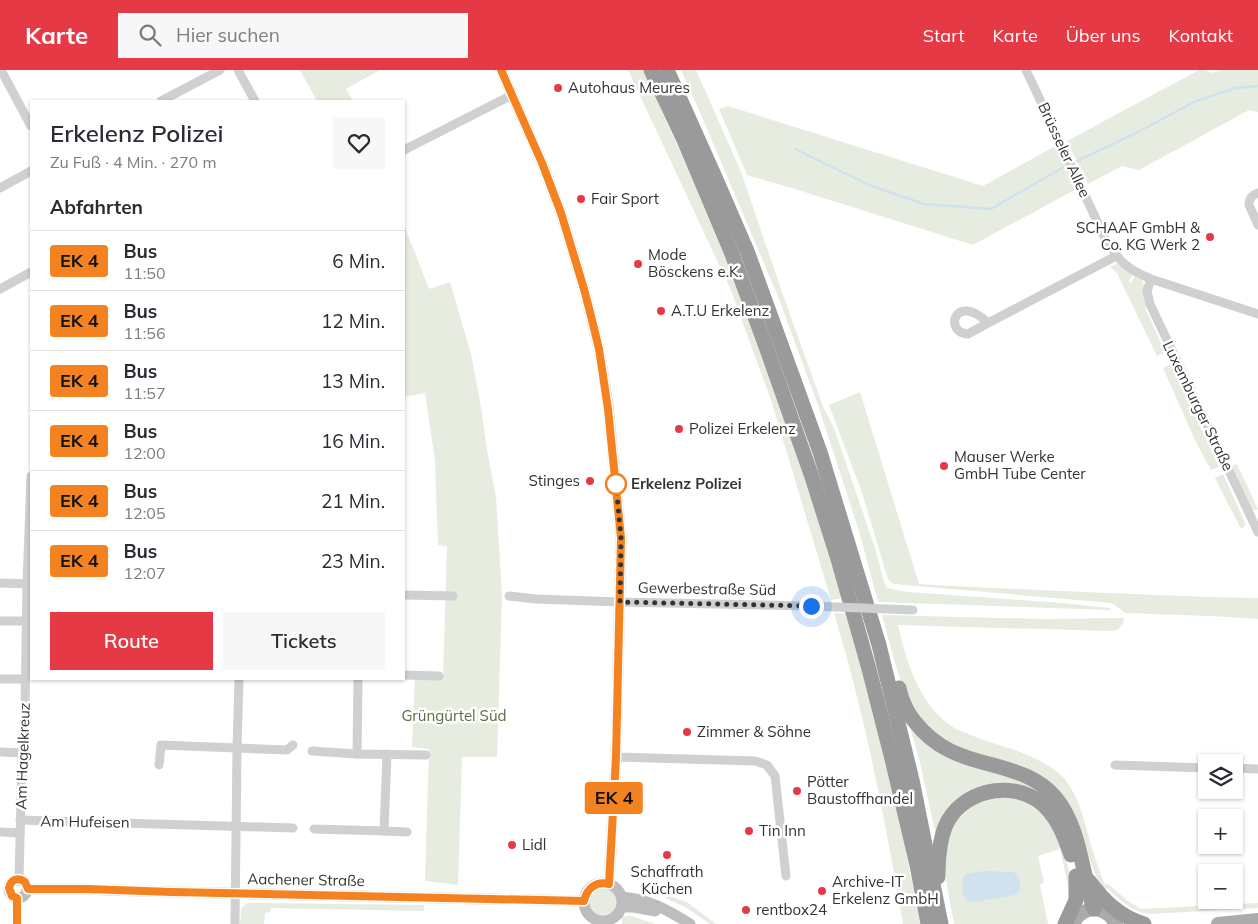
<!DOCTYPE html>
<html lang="de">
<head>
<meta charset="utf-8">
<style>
  :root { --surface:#fff; --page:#f7f7f7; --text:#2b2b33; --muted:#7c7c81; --line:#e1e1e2; --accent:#e63946 }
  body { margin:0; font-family:Mulish,sans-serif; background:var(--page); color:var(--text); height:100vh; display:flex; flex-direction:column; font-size:19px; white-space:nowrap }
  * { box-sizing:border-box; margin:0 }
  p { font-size:16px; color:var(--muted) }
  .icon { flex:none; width:28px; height:28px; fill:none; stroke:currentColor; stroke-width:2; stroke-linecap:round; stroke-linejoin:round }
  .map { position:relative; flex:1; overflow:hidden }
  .sheet { position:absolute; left:30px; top:30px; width:375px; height:580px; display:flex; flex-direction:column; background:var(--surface); border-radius:0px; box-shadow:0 1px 4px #0004 }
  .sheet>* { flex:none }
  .badge { padding:0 10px; border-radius:4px; font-size:18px; line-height:32px }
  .tools { position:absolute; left:1198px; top:684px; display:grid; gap:10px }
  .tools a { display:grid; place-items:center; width:45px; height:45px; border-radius:0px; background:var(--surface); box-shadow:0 1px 4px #0004; font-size:25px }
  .you { position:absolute; width:25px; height:25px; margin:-12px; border:4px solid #fff; border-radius:50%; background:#1a73e8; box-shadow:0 0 0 8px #1a73e833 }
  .map>.badge { position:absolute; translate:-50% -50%; box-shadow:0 0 0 2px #fff }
  h2 { padding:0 20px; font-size:19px; line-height:45px }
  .round { display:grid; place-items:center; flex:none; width:52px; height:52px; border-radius:0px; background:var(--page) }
  .headline { display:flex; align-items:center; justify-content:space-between; height:85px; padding:0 20px }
  h1 { font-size:24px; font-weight:600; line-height:38px }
  .action { display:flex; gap:10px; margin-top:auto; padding:10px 20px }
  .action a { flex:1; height:58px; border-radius:0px; background:var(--accent); color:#fff; font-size:20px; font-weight:600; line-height:58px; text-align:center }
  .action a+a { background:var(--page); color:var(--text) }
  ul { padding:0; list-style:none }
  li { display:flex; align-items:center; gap:15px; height:60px; padding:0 20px; border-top:1px solid var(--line) }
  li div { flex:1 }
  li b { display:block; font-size:19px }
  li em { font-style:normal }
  li .badge { min-width:55px; font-weight:700; text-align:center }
  header { display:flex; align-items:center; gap:30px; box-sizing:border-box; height:70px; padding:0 25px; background:var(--accent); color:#fff }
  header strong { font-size:24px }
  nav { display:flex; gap:28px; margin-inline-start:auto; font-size:18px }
  .search { width:350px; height:45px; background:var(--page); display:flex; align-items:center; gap:12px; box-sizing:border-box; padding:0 18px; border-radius:0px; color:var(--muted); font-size:19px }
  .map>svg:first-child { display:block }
  .green { fill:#e6ecdf }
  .water { fill:#cfe2ee }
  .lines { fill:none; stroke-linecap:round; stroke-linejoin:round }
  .stream { stroke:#cfe2ee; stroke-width:2.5 }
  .street { stroke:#d0d0d0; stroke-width:9 }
  .secondary { stroke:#bdbdbd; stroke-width:11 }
  .primary { stroke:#ababab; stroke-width:14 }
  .highway { stroke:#9a9a9a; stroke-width:15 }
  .street-bridge { stroke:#d0d0d0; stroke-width:9 }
  .line-casing { stroke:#fff; stroke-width:11 }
  .line { stroke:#f58220; stroke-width:8 }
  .walk { stroke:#333; stroke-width:5; stroke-dasharray:0 9 }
  .poi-dot { fill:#e63946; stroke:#fff; stroke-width:2 }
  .stop-dot { fill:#fff; stroke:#f58220; stroke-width:2.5 }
  .labels { text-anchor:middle; stroke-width:5; stroke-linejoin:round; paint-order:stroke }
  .poi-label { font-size:15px; fill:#333; stroke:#fff; text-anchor:start }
  .street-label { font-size:15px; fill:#333; stroke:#fff }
  .stop-label { font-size:15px; font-weight:bold; fill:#333; stroke:#fff; text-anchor:start }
  .park-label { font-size:15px; fill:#56703f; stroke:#fff }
</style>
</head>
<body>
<header>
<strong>Karte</strong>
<div class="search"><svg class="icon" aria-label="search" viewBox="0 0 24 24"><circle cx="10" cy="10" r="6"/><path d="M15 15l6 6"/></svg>Hier suchen</div>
<nav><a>Start</a><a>Karte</a><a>Über uns</a><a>Kontakt</a></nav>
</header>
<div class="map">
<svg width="1258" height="854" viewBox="0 0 1258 854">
  <rect width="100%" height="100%" fill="#fff"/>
  <!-- green -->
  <g class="green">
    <polygon points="300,0 380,0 346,19 353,31 317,31"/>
    <polygon points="628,0 643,0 683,88 756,261 805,401 842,528 831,530 771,330 730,218"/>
    <polygon points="681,0 696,0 741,102 783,225 824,339 834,358 875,478 884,512 887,518 908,522 1062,533 1110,538 1111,540 878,532 859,461 819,338 779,229 699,40"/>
    <polygon points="1199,0 1204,0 1213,3 1221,0 1258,0 1258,42 1249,40 1139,100 1122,96 1088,114 1067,71"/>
    <polygon points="728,36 983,116 1059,74 1080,117 973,175 795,119 747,105 719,39"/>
    <polygon points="404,155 429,219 450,212 471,284 480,331 487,380 496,427 502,525 497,687 462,687 458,815 425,811 429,679 412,677 415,607 443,607 447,476 438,475 435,391 425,323 404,327"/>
    <polygon points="1119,193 1133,204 1129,211 1130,214 1136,205 1142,210 1144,216 1146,240 1165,282 1157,286 1117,203 1110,197"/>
    <polygon points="1171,294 1219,397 1211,400 1195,370 1163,298"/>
    <path d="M860,322L919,514C959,517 1000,518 1041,520C1113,523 1185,527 1258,528V549L1210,546L1125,543L1112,533L893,514L888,509L861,420L829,335Z"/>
    <polygon points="1237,394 1258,439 1252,441 1231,396"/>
    <polygon points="1223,404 1246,455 1241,459 1215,408"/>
    <path d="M834,543L847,544L877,656L900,749L920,854H903C885,749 865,645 834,543Z"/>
    <path d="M882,545L1043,549L1124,548L1123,553L1118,560L1110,561L898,555C906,590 919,634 950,655C953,658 959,660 963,662C975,667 987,671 999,675C1018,680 1047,692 1061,705C1080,725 1085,754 1092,779C1096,791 1100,803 1105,815L1108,814L1128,831L1141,839L1258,833V838L1149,844C1130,841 1122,831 1107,818L1103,821L1095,804L1082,767L1066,733L978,685L941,670L918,648L904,620L895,593Z"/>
    <polygon points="907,647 917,659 1008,702 1051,726 1037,727 974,724 938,775 919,688"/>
    <path d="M991,727L1021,728L1046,744L1061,772L1069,800L1073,822L1070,824L1060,779L1038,786L1044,812L1040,815L1048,854H954C945,802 929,752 991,727Z"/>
    <circle cx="603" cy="831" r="14"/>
    <polygon points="669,826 687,832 716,854 710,854 685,837 665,828"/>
    <polygon points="247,833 251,833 424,835 424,841 271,838 270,842 265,843 264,854 240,854 241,839"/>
    <polygon points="622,846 631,846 655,854 622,854"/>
  </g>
  <!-- water -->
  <path class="water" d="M984,801L1013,802C1020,805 1021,812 1020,820L1015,825L973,832L967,831L962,823L963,807L967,804Z"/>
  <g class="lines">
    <!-- stream -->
    <g class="stream">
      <polyline points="795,79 869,115 924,134 991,139 1064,97"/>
      <polyline points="1077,91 1136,63 1196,31 1235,18 1258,16"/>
    </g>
    <!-- street -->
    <g class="street">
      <polyline points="1,0 31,56"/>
      <polyline points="238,0 255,31"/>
      <path d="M1026,0L1105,168C1119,191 1125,198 1151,209L1258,244"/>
      <polyline points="161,31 220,0"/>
      <polyline points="404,80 512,25"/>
      <polyline points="0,118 31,101"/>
      <path d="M1258,123C1252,125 1249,129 1249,135L1258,155"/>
      <polyline points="1151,209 1147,221 1150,234 1258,462"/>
      <polyline points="0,219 31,202"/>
      <path d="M988,253L968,264C943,263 955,221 988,253L1116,186"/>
      <polyline points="0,513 31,514"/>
      <polyline points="404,525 453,526"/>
      <polyline points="509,526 536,529 620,532 811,536"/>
      <polyline points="0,551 27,551"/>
      <polyline points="404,605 439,606"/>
      <polyline points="0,609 25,609"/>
      <polyline points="358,609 357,684 426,685"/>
      <polyline points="312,681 357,684"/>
      <polyline points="0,682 23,683"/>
      <polyline points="387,684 384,761 407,762"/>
      <polyline points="616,687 755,691 767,695 775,706 786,806"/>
      <polyline points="159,695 161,675 287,680 293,675"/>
      <polyline points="1115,695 1206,698"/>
      <polyline points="1234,698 1258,699"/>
      <polyline points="20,750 293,758"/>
      <polyline points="314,759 384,761"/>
      <polyline points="0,762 20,763"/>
      <polyline points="19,809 22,691 25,641 27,514 31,406"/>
      <polyline points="17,854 17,828"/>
      <polyline points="235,854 237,678 239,609"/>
    </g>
    <!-- secondary -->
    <g class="secondary">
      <polyline points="501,0 542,93 561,143 584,219 599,279 608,336 621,468 616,687 609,814"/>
      <circle cx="18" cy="819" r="9"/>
      <circle cx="603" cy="832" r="19"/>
      <polyline points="28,819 80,819 172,822 584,831"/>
      <path d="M622,827C648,829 668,840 690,854"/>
      <polyline points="622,837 634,837 655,841"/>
    </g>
    <!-- primary -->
    <g class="primary">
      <path d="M1073,854C1083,834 1105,835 1116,854"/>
      <polyline points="1218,854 1258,850"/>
    </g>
    <!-- highway -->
    <g class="highway">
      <polyline points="651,0 684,70 732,184 769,285 812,407 838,489 869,599 892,689 917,795 928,854"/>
      <polyline points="667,0 715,107 747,181 820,382 879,575 912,710 941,854"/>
      <path d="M899,618C900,624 902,630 905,636C907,641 911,647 915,652C936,679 961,687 993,695C1018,702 1039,708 1056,728C1080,757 1082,804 1094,839"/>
      <path d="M938,807C938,791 939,773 945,757C960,721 1009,709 1040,732C1057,746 1064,765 1071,785"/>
      <path d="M1089,811C1104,831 1120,847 1144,854"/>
      <polyline points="1065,854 1076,830 1076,806"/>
    </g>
    <!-- street-bridge -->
    <polyline class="street-bridge" points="811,536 913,540"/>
  </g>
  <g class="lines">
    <!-- line casing -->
    <g class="line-casing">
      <path id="line" d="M17,854V828L12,826L9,818C11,809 18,807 25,812L28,819H87L172,822L584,831C587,818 596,811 609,814L616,687L621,468L608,339L599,279L592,250L584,219L561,143L542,93L501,0"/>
    </g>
    <!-- line -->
    <use href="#line" class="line"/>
    <!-- walk -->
    <polyline class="walk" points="616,414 621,468 620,532 811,536"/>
  </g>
  <!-- markers -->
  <g class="poi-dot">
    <circle cx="558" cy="18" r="5"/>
    <circle cx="581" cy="129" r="5"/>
    <circle cx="1210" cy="167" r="5"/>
    <circle cx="638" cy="194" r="5"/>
    <circle cx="661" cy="241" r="5"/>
    <circle cx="679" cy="359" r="5"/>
    <circle cx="944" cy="396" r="5"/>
    <circle cx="590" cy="411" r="5"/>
    <circle cx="687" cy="662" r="5"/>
    <circle cx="797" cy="721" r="5"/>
    <circle cx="749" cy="761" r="5"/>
    <circle cx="512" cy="775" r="5"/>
    <circle cx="667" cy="785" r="5"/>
    <circle cx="822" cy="821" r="5"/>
    <circle cx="746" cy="840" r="5"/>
  </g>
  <circle class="stop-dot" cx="616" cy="414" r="10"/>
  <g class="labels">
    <!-- poi labels -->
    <g class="poi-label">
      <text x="568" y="23">Autohaus Meures</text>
      <text x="591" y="134">Fair Sport</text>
      <text x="1200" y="163" text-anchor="end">SCHAAF GmbH &amp;<tspan x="1200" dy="17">Co. KG Werk 2</tspan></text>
      <text x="648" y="190">Mode<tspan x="648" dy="17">Bösckens e.K.</tspan></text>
      <text x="671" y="246">A.T.U Erkelenz</text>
      <text x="689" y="364">Polizei Erkelenz</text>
      <text x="954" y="392">Mauser Werke<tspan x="954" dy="17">GmbH Tube Center</tspan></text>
      <text x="580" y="416" text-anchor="end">Stinges</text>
      <text x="697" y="667">Zimmer &amp; Söhne</text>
      <text x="807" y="717">Pötter<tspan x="807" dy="17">Baustoffhandel</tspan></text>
      <text x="759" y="766">Tin Inn</text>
      <text x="522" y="780">Lidl</text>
      <text x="667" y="807" text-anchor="middle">Schaffrath<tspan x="667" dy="17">Küchen</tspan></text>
      <text x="832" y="817">Archive-IT<tspan x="832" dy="17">Erkelenz GmbH</tspan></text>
      <text x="756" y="845">rentbox24</text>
    </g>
    <!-- street labels -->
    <g class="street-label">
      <text transform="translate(1064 80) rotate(65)" y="5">Brüsseler Allee</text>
      <text transform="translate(1198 336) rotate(64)" y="5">Luxemburger Straße</text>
      <text transform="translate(707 519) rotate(1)" y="5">Gewerbestraße Süd</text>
      <text transform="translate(23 686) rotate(-88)" y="5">Am Hagelkreuz</text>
      <text transform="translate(85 752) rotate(1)" y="5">Am Hufeisen</text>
      <text transform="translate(306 810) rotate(1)" y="5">Aachener Straße</text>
    </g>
    <!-- stop labels -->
    <g class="stop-label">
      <text x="631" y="419">Erkelenz Polizei</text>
    </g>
    <!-- park labels -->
    <g class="park-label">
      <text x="454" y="651">Grüngürtel Süd</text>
    </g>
  </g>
</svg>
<div class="tools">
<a><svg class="icon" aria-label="layers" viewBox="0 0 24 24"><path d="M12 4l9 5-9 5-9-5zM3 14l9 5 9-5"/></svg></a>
<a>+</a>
<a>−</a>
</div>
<div class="you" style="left:811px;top:536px"></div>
<b class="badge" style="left:614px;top:728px;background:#f58220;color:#111">EK 4</b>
<section class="sheet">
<div class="headline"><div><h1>Erkelenz Polizei</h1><p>Zu Fuß · 4 Min. · 270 m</p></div><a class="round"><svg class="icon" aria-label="heart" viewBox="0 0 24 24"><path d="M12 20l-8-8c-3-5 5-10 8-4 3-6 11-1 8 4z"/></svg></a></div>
<h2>Abfahrten</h2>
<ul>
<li><span class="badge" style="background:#f58220;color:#111">EK 4</span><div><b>Bus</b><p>11:50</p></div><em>6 Min.</em></li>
<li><span class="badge" style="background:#f58220;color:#111">EK 4</span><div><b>Bus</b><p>11:56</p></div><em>12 Min.</em></li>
<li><span class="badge" style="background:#f58220;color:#111">EK 4</span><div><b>Bus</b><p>11:57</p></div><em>13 Min.</em></li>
<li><span class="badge" style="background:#f58220;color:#111">EK 4</span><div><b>Bus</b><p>12:00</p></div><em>16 Min.</em></li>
<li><span class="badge" style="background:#f58220;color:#111">EK 4</span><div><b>Bus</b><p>12:05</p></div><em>21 Min.</em></li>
<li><span class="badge" style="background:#f58220;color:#111">EK 4</span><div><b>Bus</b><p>12:07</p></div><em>23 Min.</em></li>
</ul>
<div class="action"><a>Route</a><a>Tickets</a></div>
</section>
</div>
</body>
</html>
